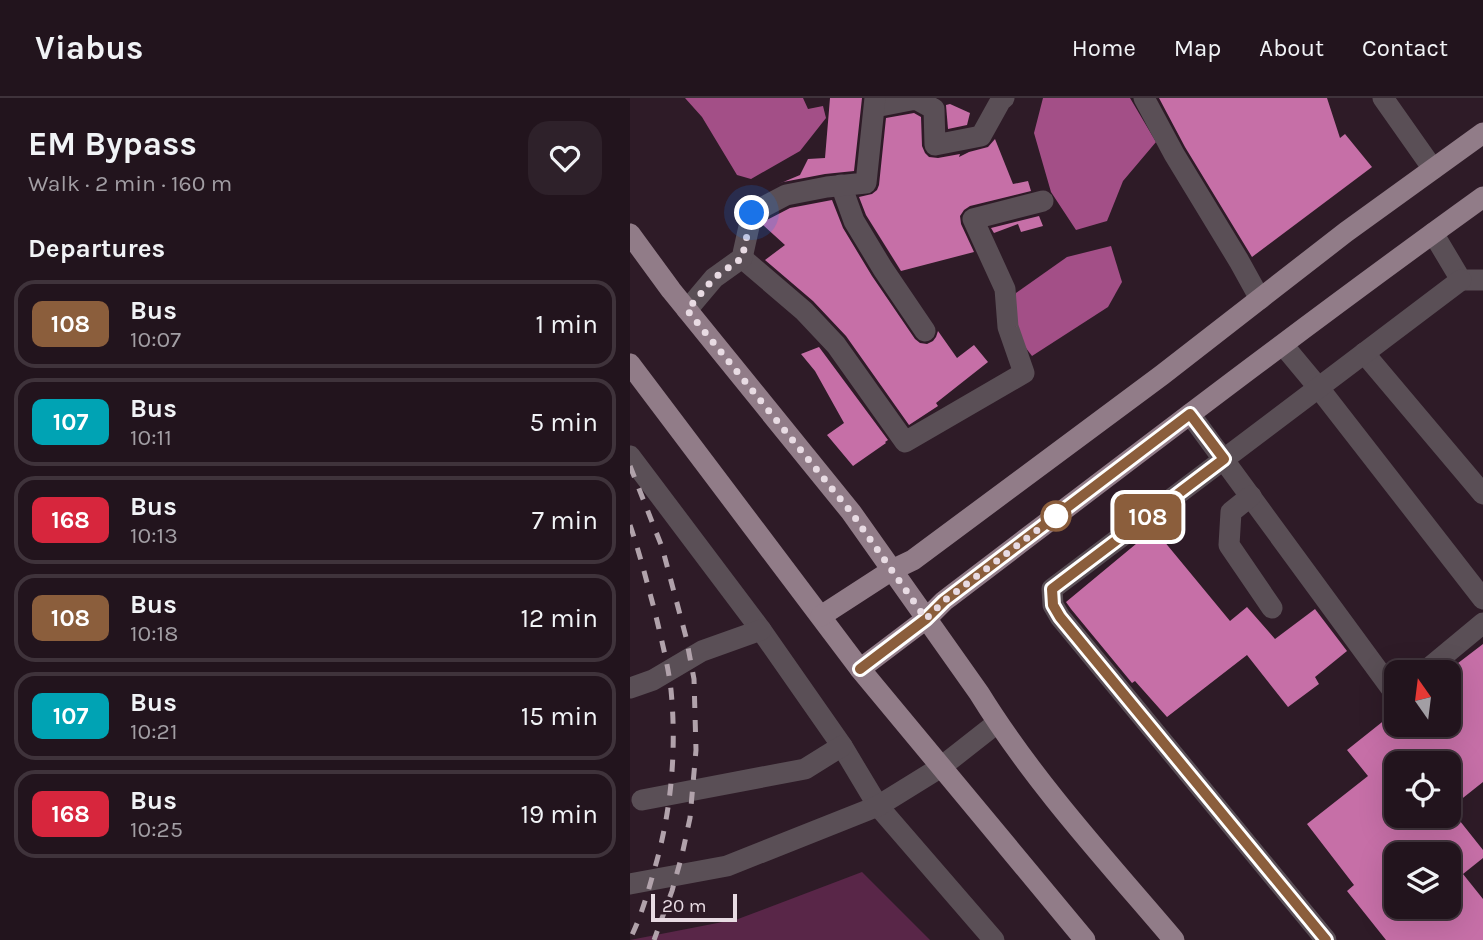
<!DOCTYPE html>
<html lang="en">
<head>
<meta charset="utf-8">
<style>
  :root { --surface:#22141d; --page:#2e212a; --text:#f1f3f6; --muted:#a29ea4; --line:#3f333b }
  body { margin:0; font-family:Karla,sans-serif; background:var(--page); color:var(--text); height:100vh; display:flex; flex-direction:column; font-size:26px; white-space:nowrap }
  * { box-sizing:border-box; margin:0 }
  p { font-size:23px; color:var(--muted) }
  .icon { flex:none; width:38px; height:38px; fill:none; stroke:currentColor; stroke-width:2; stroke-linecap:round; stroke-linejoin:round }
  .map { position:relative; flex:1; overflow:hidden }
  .drawer { display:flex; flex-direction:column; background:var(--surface); width:630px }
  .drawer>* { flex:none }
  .badge { padding:0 14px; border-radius:10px; font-size:24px; line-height:46px }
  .needle { width:46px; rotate:346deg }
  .buttons { position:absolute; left:754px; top:562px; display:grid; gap:14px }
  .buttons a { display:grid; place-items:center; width:77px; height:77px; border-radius:14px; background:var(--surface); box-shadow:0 7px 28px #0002,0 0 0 2px var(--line); font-size:35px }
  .scale { position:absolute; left:21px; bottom:18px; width:86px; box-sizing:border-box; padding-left:7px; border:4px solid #e8dbe3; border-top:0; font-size:19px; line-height:24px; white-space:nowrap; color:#e8dbe3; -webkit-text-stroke:5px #2e1b27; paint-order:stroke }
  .you { position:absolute; width:35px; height:35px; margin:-18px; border:5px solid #fff; border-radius:50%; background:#1a73e8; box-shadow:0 0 0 10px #1a73e833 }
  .map>.badge { position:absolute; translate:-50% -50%; box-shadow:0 0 0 4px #fff }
  h2 { padding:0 28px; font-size:26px; line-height:63px }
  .round { display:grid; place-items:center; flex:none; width:74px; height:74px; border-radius:21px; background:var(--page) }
  .headline { display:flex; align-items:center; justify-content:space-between; height:119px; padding:0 28px }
  h1 { font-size:33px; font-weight:700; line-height:52px }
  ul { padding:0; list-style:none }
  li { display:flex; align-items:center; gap:21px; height:88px; margin:0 14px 10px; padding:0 14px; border:4px solid var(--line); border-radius:21px }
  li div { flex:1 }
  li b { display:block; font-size:26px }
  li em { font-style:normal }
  li .badge { min-width:77px; font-weight:700; text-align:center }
  header { display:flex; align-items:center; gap:42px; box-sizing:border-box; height:98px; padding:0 35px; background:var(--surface); border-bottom:2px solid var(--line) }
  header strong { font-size:33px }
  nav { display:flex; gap:38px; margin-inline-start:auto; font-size:24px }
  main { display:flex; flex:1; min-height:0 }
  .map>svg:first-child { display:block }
  .green { fill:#592648 }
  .water { fill:#a34f87 }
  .building { fill:#c66fa7; fill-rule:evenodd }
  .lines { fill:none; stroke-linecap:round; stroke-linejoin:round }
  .minor { stroke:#5a4f56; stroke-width:21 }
  .major { stroke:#917c88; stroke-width:21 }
  .rail { stroke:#b1a2ab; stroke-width:5; stroke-dasharray:12 12; stroke-linecap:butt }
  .line-casing { stroke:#fff; stroke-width:16 }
  .line { stroke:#8b5e3c; stroke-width:10 }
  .walk { stroke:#e8dbe3; stroke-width:7; stroke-dasharray:0 12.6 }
  .stop-dot { fill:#fff; stroke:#8b5e3c; stroke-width:3.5 }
</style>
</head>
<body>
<header>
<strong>Viabus</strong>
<nav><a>Home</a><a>Map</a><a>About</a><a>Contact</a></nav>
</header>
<main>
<section class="drawer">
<div class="headline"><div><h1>EM Bypass</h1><p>Walk · 2 min · 160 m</p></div><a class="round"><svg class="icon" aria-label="heart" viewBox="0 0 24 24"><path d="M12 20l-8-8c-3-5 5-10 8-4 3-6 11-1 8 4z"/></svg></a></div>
<h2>Departures</h2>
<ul>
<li><span class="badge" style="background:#8b5e3c;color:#fff">108</span><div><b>Bus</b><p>10:07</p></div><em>1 min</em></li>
<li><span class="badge" style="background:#00a3b4;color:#fff">107</span><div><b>Bus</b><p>10:11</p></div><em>5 min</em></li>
<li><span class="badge" style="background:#d7263d;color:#fff">168</span><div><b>Bus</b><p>10:13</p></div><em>7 min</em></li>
<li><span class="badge" style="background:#8b5e3c;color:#fff">108</span><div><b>Bus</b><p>10:18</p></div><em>12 min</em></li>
<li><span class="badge" style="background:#00a3b4;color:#fff">107</span><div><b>Bus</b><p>10:21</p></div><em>15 min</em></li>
<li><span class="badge" style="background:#d7263d;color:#fff">168</span><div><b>Bus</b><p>10:25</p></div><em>19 min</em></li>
</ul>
</section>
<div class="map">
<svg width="853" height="842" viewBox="0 0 853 842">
  <rect width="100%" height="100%" fill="#2e1b27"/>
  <!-- green -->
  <polygon class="green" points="232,774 300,842 0,842 108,821"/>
  <!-- water -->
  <g class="water">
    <polygon points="55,0 173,0 178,11 193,8 196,20 170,53 121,81 107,77 72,19"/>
    <polygon points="413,0 500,0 526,44 493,83 477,123 446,132 421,94 404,35"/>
    <polygon points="481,148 492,184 478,209 402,258 386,237 386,195 437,159"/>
  </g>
  <!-- building -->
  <g class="building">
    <polygon points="200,0 232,0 224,73 195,76 153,84 146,87 170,77 178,61 195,60"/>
    <polygon points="529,0 697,0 710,40 715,36 742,69 622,159 555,49"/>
    <polygon points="320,6 340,15 337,27 318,31 316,7"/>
    <polygon points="284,15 291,19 292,48 295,55 299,59 308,60 330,56 329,59 339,54 358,49 365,41 383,86 398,83 401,93 340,108 334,112 330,118 331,126 344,154 271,173 236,117 229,99 242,96 247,92 249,87 256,20"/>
    <polygon points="202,102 213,130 242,178 285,241 290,245 297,246 303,243 306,239 308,233 327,260 344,247 358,264 306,305 308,308 279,327 216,238 183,203 135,162 155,147 133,127 133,124 160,110"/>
    <polygon points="409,118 413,128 391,134 388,126 364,135 361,130"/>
    <polygon points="189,249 258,342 255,344 256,345 223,368 197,337 214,325 185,273 171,256"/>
    <polygon points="524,431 600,523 617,509 645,541 685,511 717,553 685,579 689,586 658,609 617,557 537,619 505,583 502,585 441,511 436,504"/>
    <path d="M853,546V684L819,711V665H766V718H826L853,752V760L833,776L853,801V842H756L717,793L724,787L677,726L738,678L717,652L766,613V626H819V572ZM766,756H819V808H766Z"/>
  </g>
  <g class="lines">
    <!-- minor -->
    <g class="minor">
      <polyline points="514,0 544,56 609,163 630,201"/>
      <polyline points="753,0 803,71"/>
      <polyline points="245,9 286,1 304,11 305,47 351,38 371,2 374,0"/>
      <polyline points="211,87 224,123 253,171 295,233"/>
      <polyline points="803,135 831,182 853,182"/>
      <polyline points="112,160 174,213 206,247 275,344 394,275 378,229 375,191 343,121 413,103"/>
      <polyline points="57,212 84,180 112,160 122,115 156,97 197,89 236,85 245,0"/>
      <polyline points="653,247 688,289 853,501"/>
      <polyline points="734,255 853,396"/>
      <polyline points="560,316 766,597 766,596"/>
      <polyline points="0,358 131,532 212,648 248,708 364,842"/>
      <polyline points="621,398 601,414 599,447 642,510"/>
      <polyline points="794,574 853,525"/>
      <polyline points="0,590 23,582 72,553 131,532"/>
      <polyline points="12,702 175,671 212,648"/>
      <polyline points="0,786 97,768 248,708 311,669 367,625"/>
      <polyline points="696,842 430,519 423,507 422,491 831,182"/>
    </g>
    <!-- major -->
    <g class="major">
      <path d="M0,136L41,192L221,414L349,595C404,684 476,762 544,842"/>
      <polyline points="0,266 230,571 455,842"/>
      <polyline points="191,518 262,472 283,462 532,277 716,134 853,35"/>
      <path d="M230,571L296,521L314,503C493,367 671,230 853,99"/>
    </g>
    <!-- rail -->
    <g class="rail">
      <polyline points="0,368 32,449 56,539 64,581 66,652 60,720 52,757 42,793 24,842"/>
      <path d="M0,427C10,456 17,485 25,514C31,540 38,566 41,592C47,654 41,717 23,776C17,798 10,821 0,841"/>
    </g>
  </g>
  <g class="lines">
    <!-- line casing -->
    <g class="line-casing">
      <polyline id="line" points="230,571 296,521 314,503 560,316 594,361 422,491 423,507 430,519 696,842"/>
    </g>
    <!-- line -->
    <use href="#line" class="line"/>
    <!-- walk -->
    <polyline class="walk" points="122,115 112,160 84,180 57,212 221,414 296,521 314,503 426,418"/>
  </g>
  <!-- markers -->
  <circle class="stop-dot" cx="426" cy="418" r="14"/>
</svg>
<div class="buttons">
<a><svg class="needle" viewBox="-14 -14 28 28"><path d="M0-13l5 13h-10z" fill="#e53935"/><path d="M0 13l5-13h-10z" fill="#a29ea4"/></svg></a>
<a><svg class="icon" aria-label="locate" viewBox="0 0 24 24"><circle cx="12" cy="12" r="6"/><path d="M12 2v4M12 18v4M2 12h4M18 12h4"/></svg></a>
<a><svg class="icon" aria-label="layers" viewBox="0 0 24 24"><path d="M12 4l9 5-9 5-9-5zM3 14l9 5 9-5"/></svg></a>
</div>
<div class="scale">20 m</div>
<div class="you" style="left:122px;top:115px"></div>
<b class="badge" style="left:518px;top:419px;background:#8b5e3c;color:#fff">108</b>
</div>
</main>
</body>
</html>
